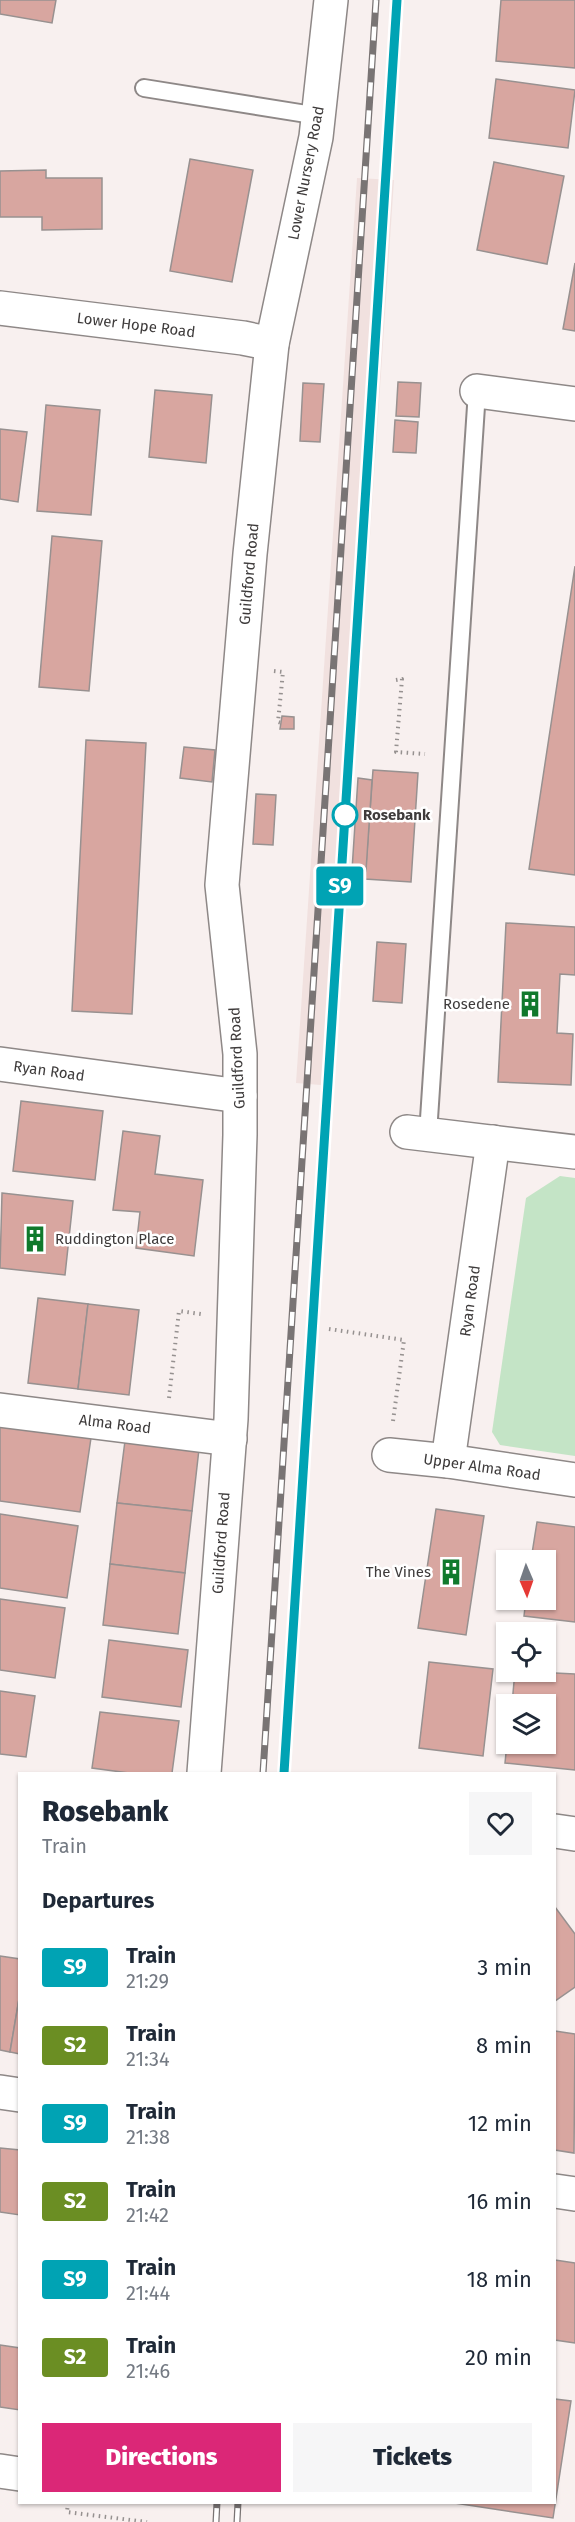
<!DOCTYPE html>
<html lang="en">
<head>
<meta charset="utf-8">
<style>
  :root { --surface:#fff; --page:#f6f6f7; --text:#1f2937; --muted:#747a83; --accent:#db2777 }
  body { margin:0; font-family:"Fira Sans",sans-serif; background:var(--page); color:var(--text); height:100vh; display:flex; flex-direction:column; font-size:22px; white-space:nowrap }
  * { box-sizing:border-box; margin:0 }
  p { font-size:20px; color:var(--muted) }
  .icon { flex:none; width:33px; height:33px; fill:none; stroke:currentColor; stroke-width:2; stroke-linecap:round; stroke-linejoin:round }
  .map { position:relative; flex:1; overflow:hidden }
  .panel { position:absolute; left:18px; top:1772px; width:538px; height:732px; display:flex; flex-direction:column; background:var(--surface); border-radius:0px; box-shadow:0 2px 4px #0004 }
  .panel>* { flex:none }
  .badge { padding:0 12px; border-radius:4px; font-size:21px; line-height:39px }
  .needle { width:39px; rotate:178deg }
  .buttons { position:absolute; left:496px; top:1550px; display:grid; gap:12px }
  .buttons a { display:grid; place-items:center; width:60px; height:60px; border-radius:0px; background:var(--surface); box-shadow:0 2px 4px #0004; font-size:30px }
  .map>.badge { position:absolute; translate:-50% -50%; box-shadow:0 0 0 3px #fff }
  h2 { padding:0 24px; font-size:22px; line-height:54px }
  .round { display:grid; place-items:center; flex:none; width:63px; height:63px; border-radius:0px; background:var(--page) }
  .summary { display:flex; align-items:center; justify-content:space-between; height:102px; padding:0 24px }
  h1 { font-size:28px; font-weight:800; line-height:45px }
  .primary-button { display:flex; gap:12px; margin-top:auto; padding:12px 24px }
  .primary-button a { flex:1; height:69px; border-radius:0px; background:var(--accent); color:#fff; font-size:24px; font-weight:800; line-height:69px; text-align:center }
  .primary-button a+a { background:var(--page); color:var(--text) }
  ul { padding:0; list-style:none }
  li { display:flex; align-items:center; gap:18px; height:78px; padding:0 24px }
  li div { flex:1 }
  li b { display:block; font-size:22px }
  li em { font-style:normal }
  li .badge { min-width:66px; font-weight:700; text-align:center }
  .map>svg:first-child { display:block }
  .built { fill:#f1e1df }
  .green { fill:#c4e4c6 }
  .building { fill:#d8a6a0; stroke:#989190; stroke-width:1.5 }
  .lines { fill:none; stroke-linecap:round; stroke-linejoin:round }
  .lane-casing { stroke:#8e8887; stroke-width:20 }
  .street-casing { stroke:#8e8887; stroke-width:36 }
  .path { stroke:#969190; stroke-width:4; stroke-dasharray:1.5 4.5; stroke-linecap:butt }
  .lane { stroke:#fff; stroke-width:16 }
  .street { stroke:#fff; stroke-width:33 }
  .rail-casing { stroke:#797474; stroke-width:7 }
  .rail { stroke:#fff; stroke-width:4.5; stroke-dasharray:14; stroke-linecap:butt }
  .line-casing { stroke:#fff; stroke-width:14 }
  .line { stroke:#00a3b4; stroke-width:9 }
  .stop-dot { fill:#fff; stroke:#00a3b4; stroke-width:3 }
  .labels { text-anchor:middle; stroke-width:5; stroke-linejoin:round; paint-order:stroke }
  .street-label { font-size:15px; fill:#3e3b3b; stroke:#fff }
  .stop-label { font-size:15px; font-weight:bold; fill:#3e3b3b; stroke:#fff; text-anchor:start }
  .poi-label { font-size:15px; fill:#3e3b3b; stroke:#fff; text-anchor:end }
</style>
</head>
<body>
<div class="map">
<svg width="575" height="2522" viewBox="0 0 575 2522">
  <rect width="100%" height="100%" fill="#f8f0ef"/>
  <!-- built -->
  <polygon class="built" points="357,178 394,180 333,1086 296,1083"/>
  <!-- green -->
  <polygon class="green" points="560,1176 575,1178 575,1456 500,1445 492,1432 526,1198"/>
  <!-- building -->
  <g class="building">
    <polygon points="0,0 56,0 52,23 0,14"/>
    <polygon points="501,0 575,0 575,68 496,61"/>
    <polygon points="496,79 575,90 568,148 489,138"/>
    <polygon points="190,159 253,170 232,282 170,271"/>
    <polygon points="494,162 564,176 547,264 477,250"/>
    <polygon points="46,170 46,178 102,178 102,229 42,230 42,217 0,217 0,171"/>
    <polygon points="575,263 575,331 563,329"/>
    <polygon points="398,382 421,383 419,417 396,416"/>
    <polygon points="303,383 324,384 320,442 300,441"/>
    <polygon points="155,390 212,395 206,463 149,457"/>
    <polygon points="46,405 100,410 91,515 37,511"/>
    <polygon points="395,420 418,422 416,453 393,452"/>
    <polygon points="0,429 27,432 18,502 0,499"/>
    <polygon points="52,536 102,541 89,691 39,687"/>
    <polygon points="575,566 575,875 529,869"/>
    <polygon points="282,716 294,717 294,729 280,729"/>
    <polygon points="86,740 146,743 132,1014 72,1011"/>
    <polygon points="184,747 215,750 212,782 180,778"/>
    <polygon points="373,770 418,773 411,882 365,879"/>
    <polygon points="358,778 372,780 366,871 352,870"/>
    <polygon points="256,794 276,795 273,845 253,844"/>
    <polygon points="506,923 575,927 575,975 560,974 557,1033 573,1034 571,1085 498,1082"/>
    <polygon points="377,942 406,944 402,1003 373,1001"/>
    <polygon points="21,1101 103,1111 95,1180 13,1171"/>
    <polygon points="123,1131 160,1136 155,1174 203,1180 194,1256 136,1248 140,1212 113,1210"/>
    <polygon points="2,1193 73,1201 65,1275 0,1268"/>
    <polygon points="38,1298 88,1304 78,1389 28,1383"/>
    <polygon points="88,1304 139,1310 129,1395 78,1389"/>
    <polygon points="0,1424 91,1438 80,1512 0,1501"/>
    <polygon points="125,1441 199,1449 192,1511 117,1503"/>
    <polygon points="117,1503 192,1511 185,1573 110,1564"/>
    <polygon points="436,1509 484,1516 466,1635 418,1628"/>
    <polygon points="0,1514 78,1526 67,1598 0,1588"/>
    <polygon points="537,1522 575,1527 575,1622 524,1616 526,1599 546,1599 546,1560 531,1560"/>
    <polygon points="110,1564 185,1573 178,1634 103,1625"/>
    <polygon points="0,1599 65,1608 55,1678 0,1670"/>
    <polygon points="109,1640 188,1650 181,1707 102,1697"/>
    <polygon points="429,1662 493,1669 483,1756 419,1748"/>
    <polygon points="515,1671 575,1674 575,1770 505,1763 507,1743 546,1743 546,1704 512,1704"/>
    <polygon points="0,1691 35,1696 26,1757 0,1754"/>
    <polygon points="100,1712 179,1721 172,1773 129,1773 92,1768"/>
    <polygon points="555,1907 575,1934 575,1987 555,2001"/>
    <polygon points="0,1956 20,1959 20,1993 10,2052 0,2050"/>
    <polygon points="20,1993 20,2054 10,2052"/>
    <polygon points="555,2031 575,2034 574,2153 555,2150"/>
    <polygon points="0,2148 20,2150 20,2215 0,2212"/>
    <polygon points="555,2260 575,2263 575,2343 555,2340"/>
    <polygon points="0,2345 20,2348 20,2410 0,2407"/>
    <polygon points="555,2399 571,2401 553,2518 448,2502 555,2502"/>
  </g>
  <g class="lines">
    <!-- lane casing -->
    <g class="lane-casing">
      <g id="lane">
        <polyline points="144,88 319,116"/>
        <polyline points="428,1134 477,391"/>
      </g>
    </g>
    <!-- street casing -->
    <g class="street-casing">
      <g id="street">
        <polyline points="0,308 243,338 272,344"/>
        <polyline points="477,391 575,404"/>
        <polyline points="0,1064 240,1096"/>
        <polyline points="407,1132 575,1152"/>
        <polyline points="0,1410 230,1439"/>
        <polyline points="389,1455 448,1461 575,1480"/>
        <polyline points="448,1461 493,1142"/>
        <polyline points="204,1773 231,1419 240,1135 240,1054 222,885 250,554 272,344 316,137 331,0"/>
        <polyline points="555,1831 575,1834"/>
        <polyline points="0,2092 20,2095"/>
        <polyline points="555,2191 575,2194"/>
        <polyline points="0,2471 20,2474"/>
      </g>
    </g>
    <!-- path -->
    <g class="path">
      <polyline points="274,671 283,672 278,722 281,723"/>
      <polyline points="396,680 402,679 396,752 425,754"/>
      <polyline points="329,1329 404,1340 393,1421"/>
      <polyline points="169,1398 179,1311 201,1314"/>
      <polyline points="68,2502 67,2512 147,2522"/>
    </g>
    <!-- lane -->
    <use href="#lane" class="lane"/>
    <!-- street -->
    <use href="#street" class="street"/>
    <!-- rail casing -->
    <g class="rail-casing">
      <g id="rail">
        <polyline points="263,1773 376,0"/>
        <polyline points="284,1773 396,0"/>
        <polyline points="216,2522 217,2502"/>
        <polyline points="237,2522 238,2502"/>
      </g>
    </g>
    <!-- rail -->
    <use href="#rail" class="rail"/>
  </g>
  <g class="lines">
    <!-- line casing -->
    <g class="line-casing">
      <polyline id="line" points="284,1773 397,0"/>
    </g>
    <!-- line -->
    <use href="#line" class="line"/>
  </g>
  <!-- icons -->
  <defs>
    <g id="building-bare" transform="scale(2.07)"><path d="M-4-6H4V6H1V3H-1V6H-4ZM-2.5-4.3h1.7v1.8h-1.7ZM.8-4.3h1.7v1.8H.8ZM-2.5-1h1.7V.8h-1.7ZM.8-1h1.7V.8H.8Z" fill="#10792c" stroke="#fff" stroke-width="2.5" paint-order="stroke"/></g>
  </defs>
  <g fill-rule="evenodd">
    <use href="#building-bare" x="530" y="1004"/>
    <use href="#building-bare" x="35" y="1239"/>
    <use href="#building-bare" x="451" y="1572"/>
  </g>
  <!-- markers -->
  <circle class="stop-dot" cx="345" cy="815" r="12"/>
  <g class="labels">
    <!-- street labels -->
    <g class="street-label">
      <text transform="translate(306 173) rotate(-79)" y="5">Lower Nursery Road</text>
      <text transform="translate(136 325) rotate(7)" y="5">Lower Hope Road</text>
      <text transform="translate(249 574) rotate(-85)" y="5">Guildford Road</text>
      <text transform="translate(237 1058) rotate(-93)" y="5">Guildford Road</text>
      <text transform="translate(49 1071) rotate(8)" y="5">Ryan Road</text>
      <text transform="translate(470 1301) rotate(-82)" y="5">Ryan Road</text>
      <text transform="translate(115 1424) rotate(7)" y="5">Alma Road</text>
      <text transform="translate(482 1467) rotate(8)" y="5">Upper Alma Road</text>
      <text transform="translate(221 1543) rotate(-86)" y="5">Guildford Road</text>
    </g>
    <!-- stop labels -->
    <g class="stop-label">
      <text x="363" y="820">Rosebank</text>
    </g>
    <!-- poi labels -->
    <g class="poi-label">
      <text x="510" y="1009">Rosedene</text>
      <text x="55" y="1244" text-anchor="start">Ruddington Place</text>
      <text x="431" y="1577">The Vines</text>
    </g>
  </g>
</svg>
<div class="buttons">
<a><svg class="needle" viewBox="-14 -14 28 28"><path d="M0-13l5 13h-10z" fill="#e53935"/><path d="M0 13l5-13h-10z" fill="#747a83"/></svg></a>
<a><svg class="icon" aria-label="locate" viewBox="0 0 24 24"><circle cx="12" cy="12" r="6"/><path d="M12 2v4M12 18v4M2 12h4M18 12h4"/></svg></a>
<a><svg class="icon" aria-label="layers" viewBox="0 0 24 24"><path d="M12 4l9 5-9 5-9-5zM3 14l9 5 9-5"/></svg></a>
</div>
<b class="badge" style="left:340px;top:886px;background:#00a3b4;color:#fff">S9</b>
<section class="panel">
<div class="summary"><div><h1>Rosebank</h1><p>Train</p></div><a class="round"><svg class="icon" aria-label="heart" viewBox="0 0 24 24"><path d="M12 20l-8-8c-3-5 5-10 8-4 3-6 11-1 8 4z"/></svg></a></div>
<h2>Departures</h2>
<ul>
<li><span class="badge" style="background:#00a3b4;color:#fff">S9</span><div><b>Train</b><p>21:29</p></div><em>3 min</em></li>
<li><span class="badge" style="background:#6b8e23;color:#fff">S2</span><div><b>Train</b><p>21:34</p></div><em>8 min</em></li>
<li><span class="badge" style="background:#00a3b4;color:#fff">S9</span><div><b>Train</b><p>21:38</p></div><em>12 min</em></li>
<li><span class="badge" style="background:#6b8e23;color:#fff">S2</span><div><b>Train</b><p>21:42</p></div><em>16 min</em></li>
<li><span class="badge" style="background:#00a3b4;color:#fff">S9</span><div><b>Train</b><p>21:44</p></div><em>18 min</em></li>
<li><span class="badge" style="background:#6b8e23;color:#fff">S2</span><div><b>Train</b><p>21:46</p></div><em>20 min</em></li>
</ul>
<div class="primary-button"><a>Directions</a><a>Tickets</a></div>
</section>
</div>
</body>
</html>
